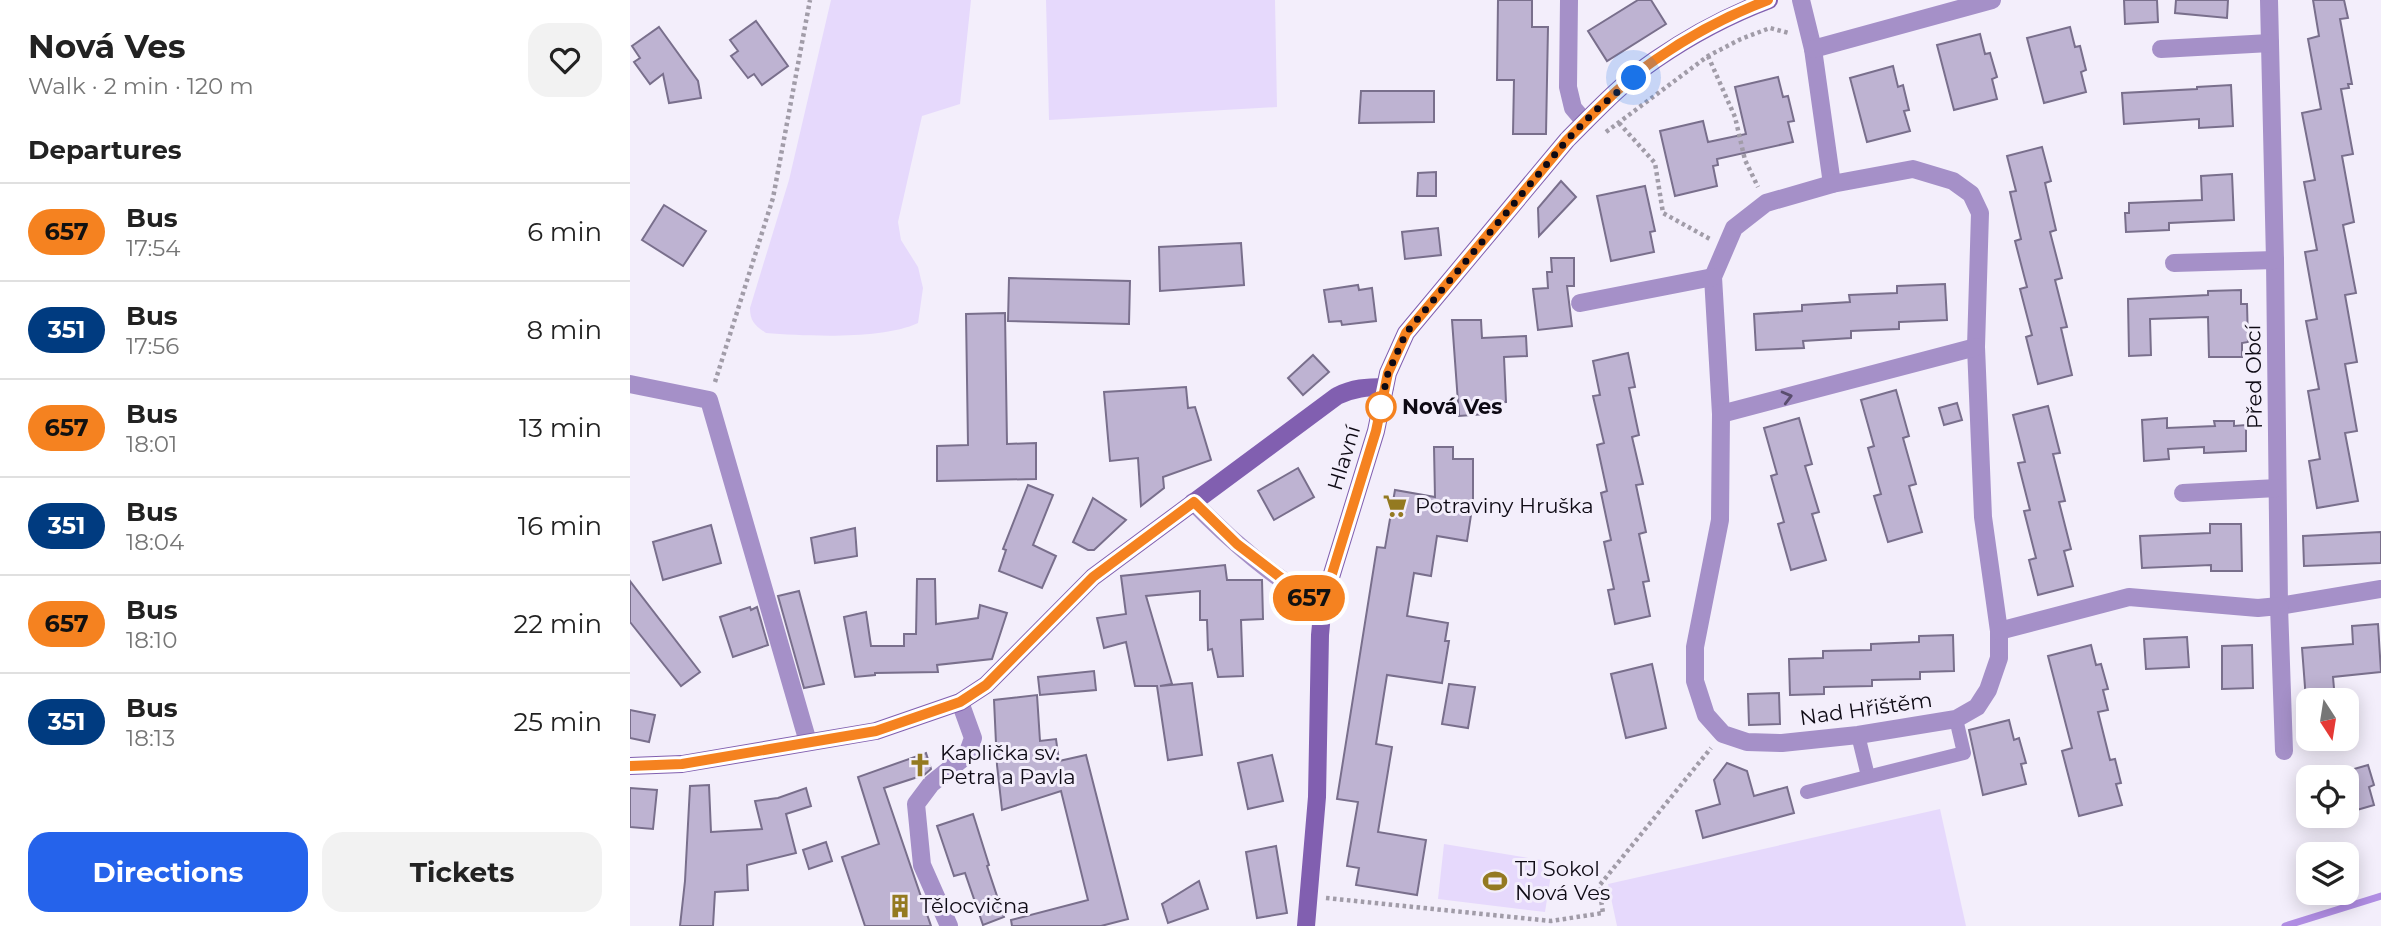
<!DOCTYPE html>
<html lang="en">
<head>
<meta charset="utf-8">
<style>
  :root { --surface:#fff; --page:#f2f2f2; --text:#222; --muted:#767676; --line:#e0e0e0; --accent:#2563eb }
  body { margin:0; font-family:Montserrat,sans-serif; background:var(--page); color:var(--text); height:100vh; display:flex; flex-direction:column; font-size:26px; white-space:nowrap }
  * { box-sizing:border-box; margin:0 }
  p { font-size:23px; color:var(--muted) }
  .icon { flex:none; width:38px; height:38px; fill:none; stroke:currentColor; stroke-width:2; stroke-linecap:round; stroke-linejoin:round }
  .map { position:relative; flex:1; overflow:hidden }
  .sheet { display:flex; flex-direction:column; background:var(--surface); width:630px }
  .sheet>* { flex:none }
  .badge { padding:0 14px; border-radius:23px; font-size:24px; line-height:46px }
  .needle { width:46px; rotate:168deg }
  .tools { position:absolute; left:1666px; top:688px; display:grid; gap:14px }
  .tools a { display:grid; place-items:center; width:63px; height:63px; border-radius:14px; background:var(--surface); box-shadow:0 4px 18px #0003; font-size:35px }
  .you { position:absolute; width:35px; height:35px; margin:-18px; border:5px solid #fff; border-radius:50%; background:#1a73e8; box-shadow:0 0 0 10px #1a73e833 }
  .map>.badge { position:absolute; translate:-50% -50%; box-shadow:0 0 0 4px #fff }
  h2 { padding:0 28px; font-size:26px; line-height:63px }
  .round { display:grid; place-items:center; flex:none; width:74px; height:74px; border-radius:21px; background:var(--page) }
  .summary { display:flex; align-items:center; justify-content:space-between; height:119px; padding:0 28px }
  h1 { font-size:33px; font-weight:700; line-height:52px }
  .button { display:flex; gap:14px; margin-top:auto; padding:14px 28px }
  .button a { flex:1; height:80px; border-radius:21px; background:var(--accent); color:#fff; font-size:28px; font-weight:700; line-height:80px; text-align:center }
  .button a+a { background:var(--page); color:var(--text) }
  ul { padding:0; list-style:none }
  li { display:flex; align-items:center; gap:21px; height:98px; padding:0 28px; border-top:2px solid var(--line) }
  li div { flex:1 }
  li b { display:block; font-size:26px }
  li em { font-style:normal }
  li .badge { min-width:77px; font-weight:700; text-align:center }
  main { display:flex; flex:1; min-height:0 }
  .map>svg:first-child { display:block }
  .green { fill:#e6d9fc }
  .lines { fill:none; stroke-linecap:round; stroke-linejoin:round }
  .stream { stroke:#b08de3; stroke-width:7 }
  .building { fill:#beb3d2; stroke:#796f8c; stroke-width:2 }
  .path { stroke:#a19ca8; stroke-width:4.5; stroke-dasharray:3.5 3.5; stroke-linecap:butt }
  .lane { stroke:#a590c8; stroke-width:14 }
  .street { stroke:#a590c8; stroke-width:18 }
  .secondary { stroke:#815fb0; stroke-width:18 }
  .oneway { stroke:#5a4d6e }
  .line-casing { stroke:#fff; stroke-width:16 }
  .line { stroke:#f58220; stroke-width:10 }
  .walk { stroke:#0e0a14; stroke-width:7; stroke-dasharray:0 12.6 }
  .stop-dot { fill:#fff; stroke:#f58220; stroke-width:3.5 }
  .labels { text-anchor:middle; stroke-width:6; stroke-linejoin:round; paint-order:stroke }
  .street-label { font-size:21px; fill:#0e0a14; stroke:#f3eefb }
  .stop-label { font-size:21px; font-weight:bold; fill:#0e0a14; stroke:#f3eefb; text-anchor:start }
  .poi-label { font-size:21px; fill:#0e0a14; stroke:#f3eefb; text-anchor:start }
</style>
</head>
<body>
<main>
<section class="sheet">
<div class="summary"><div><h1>Nová Ves</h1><p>Walk · 2 min · 120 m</p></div><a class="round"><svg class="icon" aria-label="heart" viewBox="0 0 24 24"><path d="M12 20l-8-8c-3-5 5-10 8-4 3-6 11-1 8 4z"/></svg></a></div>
<h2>Departures</h2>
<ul>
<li><span class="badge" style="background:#f58220;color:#111">657</span><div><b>Bus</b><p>17:54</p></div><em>6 min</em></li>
<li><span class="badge" style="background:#003b80;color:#fff">351</span><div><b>Bus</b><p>17:56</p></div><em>8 min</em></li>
<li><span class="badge" style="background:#f58220;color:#111">657</span><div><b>Bus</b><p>18:01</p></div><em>13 min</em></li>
<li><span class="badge" style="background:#003b80;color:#fff">351</span><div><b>Bus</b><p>18:04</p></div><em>16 min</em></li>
<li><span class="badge" style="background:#f58220;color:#111">657</span><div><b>Bus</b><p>18:10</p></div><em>22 min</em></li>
<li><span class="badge" style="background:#003b80;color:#fff">351</span><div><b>Bus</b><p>18:13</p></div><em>25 min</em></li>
</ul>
<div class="button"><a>Directions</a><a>Tickets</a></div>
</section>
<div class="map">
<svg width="1751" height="926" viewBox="0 0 1751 926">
  <rect width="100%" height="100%" fill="#f3eefb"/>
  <!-- green -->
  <g class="green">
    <path d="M201,0H341L330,104L292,116L268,222L271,240L288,267L293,288L288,323C252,340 176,336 136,333C125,326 120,321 120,308L159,180Z"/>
    <polygon points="416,0 645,0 647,107 419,120"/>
    <polygon points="1310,809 1336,926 987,926 978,884"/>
    <polygon points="814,844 923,862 915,912 808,899"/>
  </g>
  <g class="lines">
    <!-- stream -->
    <polyline class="stream" points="1655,926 1751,896"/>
  </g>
  <!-- building -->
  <g class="building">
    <polygon points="868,0 902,0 902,27 918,27 916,134 883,134 884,80 867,80"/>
    <polygon points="1008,0 1021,0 1036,24 977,61 958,31"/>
    <polygon points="1494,0 1527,0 1528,22 1495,24"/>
    <polygon points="1546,0 1598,0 1597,18 1545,13"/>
    <polygon points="1683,0 1714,0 1718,18 1710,19 1722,84 1718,84 1719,88 1711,89 1723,154 1712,156 1724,222 1713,225 1726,293 1715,295 1727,362 1715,364 1727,431 1715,433 1728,501 1687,508 1679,461 1690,459 1678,391 1689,389 1676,321 1687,319 1675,252 1687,250 1674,182 1685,180 1672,113 1691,109 1678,39 1689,36"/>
    <polygon points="126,21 158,66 132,85 124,74 118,78 101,56 108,51 100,40"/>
    <polygon points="29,27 68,81 71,98 39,103 33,74 20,84 4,62 10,58 2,46"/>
    <polygon points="1440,27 1445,47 1450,46 1456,70 1451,72 1456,92 1414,103 1397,38"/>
    <polygon points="1350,34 1355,54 1360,53 1367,77 1362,79 1367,99 1324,110 1307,45"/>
    <polygon points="1263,66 1268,87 1273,85 1279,110 1274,111 1280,131 1237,142 1220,78"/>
    <polygon points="1148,77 1153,97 1158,96 1164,121 1158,122 1163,142 1087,159 1088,165 1083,166 1087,186 1045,196 1030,131 1073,121 1078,142 1116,134 1105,87"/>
    <polygon points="1601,85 1603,126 1569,128 1569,119 1494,124 1492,93 1567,89 1567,87"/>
    <polygon points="731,91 804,91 804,122 729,123"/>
    <polygon points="1412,147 1421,181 1415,183 1426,230 1420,232 1432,278 1425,280 1437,327 1431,328 1442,375 1408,384 1396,337 1402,335 1390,289 1397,287 1385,241 1391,239 1380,192 1386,191 1377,156"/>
    <polygon points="806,172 806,196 787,196 788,173"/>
    <polygon points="1602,174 1604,220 1539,223 1539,230 1496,232 1495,213 1499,213 1499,203 1572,200 1571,176"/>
    <polygon points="931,181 946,197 909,236 908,208"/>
    <polygon points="1015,186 1025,231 1020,232 1024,252 981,261 967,196"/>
    <polygon points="34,205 76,231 53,266 12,240"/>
    <polygon points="808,228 811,255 775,259 772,232"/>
    <polygon points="611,243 614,285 530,291 529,247"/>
    <polygon points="921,258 944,258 944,286 937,286 942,326 908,330 903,289 918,288 917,272 922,272"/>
    <polygon points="379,278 500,281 499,324 378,321"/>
    <polygon points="1315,284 1317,320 1269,322 1269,329 1221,331 1221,338 1173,341 1174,348 1126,350 1124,314 1172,311 1172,305 1220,302 1219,295 1267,293 1267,286"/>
    <polygon points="728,285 729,290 742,288 746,321 712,325 711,321 699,322 694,290"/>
    <polygon points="1611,290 1611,304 1617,304 1618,342 1612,343 1612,357 1579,357 1578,317 1520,319 1521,355 1499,356 1498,299 1578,295 1578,291"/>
    <polygon points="375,313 377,444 406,443 406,479 307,481 307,446 338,445 336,314"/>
    <polygon points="822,320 851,320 852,338 896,336 897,356 874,357 876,402 856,403 856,414 829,416"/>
    <polygon points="998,353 1005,387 999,388 1009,435 1002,437 1013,484 1006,485 1016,532 1009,534 1019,581 1013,582 1020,616 985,624 978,590 984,589 974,542 981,540 971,493 977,491 967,445 974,443 963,396 970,395 963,361"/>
    <polygon points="683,355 699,372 673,395 658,378"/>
    <polygon points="556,387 558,408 565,407 581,460 533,477 534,488 511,506 508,458 480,461 474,392"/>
    <polygon points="1266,390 1279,436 1273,438 1286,484 1279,486 1292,532 1258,542 1244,496 1251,494 1238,448 1244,446 1231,400"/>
    <polygon points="1327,403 1332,420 1314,425 1309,408"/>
    <polygon points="1418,406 1430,453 1423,454 1435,501 1429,502 1441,549 1434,551 1443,586 1408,595 1399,560 1406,558 1394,511 1400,510 1388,463 1395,462 1383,415"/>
    <polygon points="1169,418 1182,464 1175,466 1189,512 1182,514 1196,560 1161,570 1148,524 1154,522 1141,476 1147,474 1134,428"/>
    <polygon points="1537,418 1537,428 1585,426 1584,421 1604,421 1604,426 1616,425 1616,451 1574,453 1574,447 1538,449 1539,459 1514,461 1512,420"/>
    <polygon points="804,447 823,447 823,459 843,459 843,502 837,541 807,536 801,576 784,573 777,616 818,623 815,641 819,641 812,683 757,675 746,744 762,747 748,832 796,840 787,895 726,885 729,868 717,866 728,802 707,799 747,547 755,548 765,490 805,497"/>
    <polygon points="668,468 684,497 644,520 628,491"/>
    <polygon points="398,485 423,495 403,545 426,556 412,588 369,571 376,550 373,549"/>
    <polygon points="463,498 496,520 464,550 458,550 443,542"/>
    <polygon points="1580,524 1611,524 1612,571 1581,571 1581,565 1512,568 1510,536 1580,533"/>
    <polygon points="81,525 91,563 33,580 23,542"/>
    <polygon points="225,528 227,556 185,563 181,538"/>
    <polygon points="1751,532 1751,563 1674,566 1673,536"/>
    <polygon points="595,565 597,580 632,580 633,619 611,620 613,676 588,677 582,649 578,650 577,620 570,620 570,591 516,596 542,684 530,686 562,683 572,755 538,760 527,686 505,686 496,642 474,648 467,618 496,614 491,576"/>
    <polygon points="287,579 305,579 306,624 348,618 350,605 377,613 362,659 307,665 308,672 245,673 245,675 225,677 214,617 236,612 241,646 274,646 274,634 286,634"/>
    <polygon points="0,581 70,672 51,686 0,622"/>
    <polygon points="169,591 194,684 174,688 148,596"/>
    <polygon points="120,607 121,610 127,607 138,645 103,657 90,617"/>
    <polygon points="1748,624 1751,672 1703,677 1705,700 1676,700 1672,648 1723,644 1722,626"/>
    <polygon points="1323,635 1324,671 1290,672 1290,679 1242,680 1242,686 1194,687 1194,694 1160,695 1159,659 1193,658 1193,651 1241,650 1241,644 1289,642 1289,636"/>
    <polygon points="1557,637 1559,667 1516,669 1514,639"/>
    <polygon points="1461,645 1466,665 1471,664 1478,689 1473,690 1478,710 1468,712 1480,760 1485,759 1491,783 1486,784 1492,805 1449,816 1432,751 1442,748 1418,656"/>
    <polygon points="1622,645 1623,688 1592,689 1592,646"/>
    <polygon points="1022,664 1036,728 996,738 981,674"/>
    <polygon points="464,671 466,690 410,695 408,677"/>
    <polygon points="819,684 845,687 838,728 812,724"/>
    <polygon points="1149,693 1150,724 1119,725 1118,694"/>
    <polygon points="407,695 410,741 426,739 429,761 456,755 498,919 471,926 382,926 381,920 458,900 431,791 372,810 367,765 364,700"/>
    <polygon points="0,710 25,715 19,742 0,738"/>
    <polygon points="1379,720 1384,740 1389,738 1396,763 1391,764 1396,784 1353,795 1339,730"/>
    <polygon points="296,753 301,769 294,775 254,788 301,926 235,926 212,857 249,844 228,777"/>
    <polygon points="642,755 653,801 618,809 608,763"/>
    <polygon points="1097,763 1117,771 1124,796 1157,787 1164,813 1073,838 1066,811 1090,804 1084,780"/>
    <polygon points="1738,765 1744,785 1739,787 1744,805 1720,812 1717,799 1717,771"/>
    <polygon points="79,785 81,832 132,829 125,801 148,798 176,788 181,806 156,814 166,853 117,865 118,890 85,892 83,926 50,926 55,881 60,786"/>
    <polygon points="0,788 27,790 23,829 0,827"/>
    <polygon points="343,814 359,865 357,866 374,917 353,925 335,873 324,876 307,826"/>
    <polygon points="196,842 202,861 179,869 173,850"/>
    <polygon points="646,846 657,913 627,918 616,852"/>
    <polygon points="569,881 578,909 538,923 532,904"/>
  </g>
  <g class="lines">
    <!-- path -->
    <g class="path">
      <polyline points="1078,56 1105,117 1115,160 1128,187"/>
      <polyline points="989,123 1025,163 1033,213 1080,239"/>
      <polyline points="976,132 1078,56 1111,39 1140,28 1159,33"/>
      <polyline points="85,382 143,198 180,0"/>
      <polyline points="696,898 921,921 973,913 969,886 1081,748"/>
    </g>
    <!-- lane -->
    <g class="lane">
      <polyline points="1228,735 1238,776"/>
      <polyline points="1177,792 1334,753 1326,719"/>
    </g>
    <!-- street -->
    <g class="street">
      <polyline points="939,0 938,87 943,108 955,122"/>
      <polyline points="1171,0 1183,49 1202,184"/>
      <polyline points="1639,0 1645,260 1649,606 1751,589"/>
      <polyline points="1183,49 1362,0"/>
      <polyline points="1531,49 1640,43"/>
      <polygon points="1283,169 1323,181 1341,194 1350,213 1346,347 1353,517 1369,631 1369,658 1358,690 1347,707 1326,719 1228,735 1152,743 1117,742 1093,734 1076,715 1065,681 1065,647 1090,520 1091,414 1083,277 1104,228 1136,203 1202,184"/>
      <polyline points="1544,263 1645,260"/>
      <polyline points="950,303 1083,277"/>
      <polyline points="0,384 79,400 178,742"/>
      <polyline points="1091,414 1346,347"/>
      <polyline points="1553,493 1647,488"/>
      <path d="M563,502C594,534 652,587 693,603"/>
      <polyline points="1369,631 1499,597 1628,608 1649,606 1654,751"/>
      <polyline points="319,926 292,865 286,804 301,784 337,755 343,738 330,702"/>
    </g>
    <!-- secondary -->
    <g class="secondary">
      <path d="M0,766L52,764L246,731L330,702L356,685L463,577L707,396C723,388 737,387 755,387"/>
      <path d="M676,926L687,797L690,635L693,603L746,431L758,373L776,333L937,140C965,112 993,82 1025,60C1060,36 1099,15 1139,0"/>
    </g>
  </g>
  <!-- one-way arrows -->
  <defs><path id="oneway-chevron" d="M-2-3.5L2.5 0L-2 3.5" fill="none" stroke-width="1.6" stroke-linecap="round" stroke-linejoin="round" transform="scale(1.75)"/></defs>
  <use class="oneway" href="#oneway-chevron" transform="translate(1157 397) rotate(-15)"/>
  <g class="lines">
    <!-- line casing -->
    <g class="line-casing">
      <path id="line" d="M0,766L52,764L246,731L330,702L356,685L463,577L564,502L607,544L676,597L693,603L746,431L758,373L776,333L937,140C965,112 993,82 1025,60C1059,36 1099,15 1138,0"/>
    </g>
    <!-- line -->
    <use href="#line" class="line"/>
    <!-- walk -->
    <polyline class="walk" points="751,407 750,409 758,373 776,333 937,140 965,111 1004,78"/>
  </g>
  <!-- icons -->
  <defs>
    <g id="supermarket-bare" transform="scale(1.89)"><path d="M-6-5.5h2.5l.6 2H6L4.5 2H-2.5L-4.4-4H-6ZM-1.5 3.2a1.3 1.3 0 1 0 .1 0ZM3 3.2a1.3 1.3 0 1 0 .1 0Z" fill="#947a21" stroke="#f3eefb" stroke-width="2.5" paint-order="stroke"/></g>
    <g id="church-bare" transform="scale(1.89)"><path d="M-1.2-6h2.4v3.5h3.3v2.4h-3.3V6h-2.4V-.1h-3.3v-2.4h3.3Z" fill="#947a21" stroke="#f3eefb" stroke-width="2.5" paint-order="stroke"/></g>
    <g id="stadium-bare" transform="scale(1.89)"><path d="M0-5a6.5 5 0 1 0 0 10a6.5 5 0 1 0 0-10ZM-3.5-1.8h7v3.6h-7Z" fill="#947a21" stroke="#f3eefb" stroke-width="2.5" paint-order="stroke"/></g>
    <g id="building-bare" transform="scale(1.89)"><path d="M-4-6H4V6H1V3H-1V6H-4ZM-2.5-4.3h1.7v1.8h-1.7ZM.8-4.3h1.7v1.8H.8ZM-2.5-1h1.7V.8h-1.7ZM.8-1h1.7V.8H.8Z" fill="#947a21" stroke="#f3eefb" stroke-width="2.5" paint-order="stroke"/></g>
  </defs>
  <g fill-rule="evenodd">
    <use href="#supermarket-bare" x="765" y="506"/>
    <use href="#church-bare" x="290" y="765"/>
    <use href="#stadium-bare" x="865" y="881"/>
    <use href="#building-bare" x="270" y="906"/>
  </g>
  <!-- markers -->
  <circle class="stop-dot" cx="751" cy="407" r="14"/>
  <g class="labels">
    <!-- street labels -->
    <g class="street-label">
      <text transform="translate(1624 377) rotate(-91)" y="7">Před Obcí</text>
      <text transform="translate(714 458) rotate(-73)" y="7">Hlavní</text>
      <text transform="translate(1236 709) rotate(-8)" y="7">Nad Hřištěm</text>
    </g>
    <!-- stop labels -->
    <g class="stop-label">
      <text x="772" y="414">Nová Ves</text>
    </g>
    <!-- poi labels -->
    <g class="poi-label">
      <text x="785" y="513">Potraviny Hruška</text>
      <text x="310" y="760">Kaplička sv.<tspan x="310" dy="24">Petra a Pavla</tspan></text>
      <text x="885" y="876">TJ Sokol<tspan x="885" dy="24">Nová Ves</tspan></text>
      <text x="290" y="913">Tělocvična</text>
    </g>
  </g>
</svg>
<div class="tools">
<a><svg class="needle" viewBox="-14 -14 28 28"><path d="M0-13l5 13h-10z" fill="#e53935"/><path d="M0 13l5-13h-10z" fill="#767676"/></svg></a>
<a><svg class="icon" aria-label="locate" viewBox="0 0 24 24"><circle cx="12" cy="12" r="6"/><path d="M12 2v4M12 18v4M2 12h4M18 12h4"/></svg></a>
<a><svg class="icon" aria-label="layers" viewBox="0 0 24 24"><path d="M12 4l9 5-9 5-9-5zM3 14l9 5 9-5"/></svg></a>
</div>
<div class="you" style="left:1004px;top:78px"></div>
<b class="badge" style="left:679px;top:598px;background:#f58220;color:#111">657</b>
</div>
</main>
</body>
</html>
